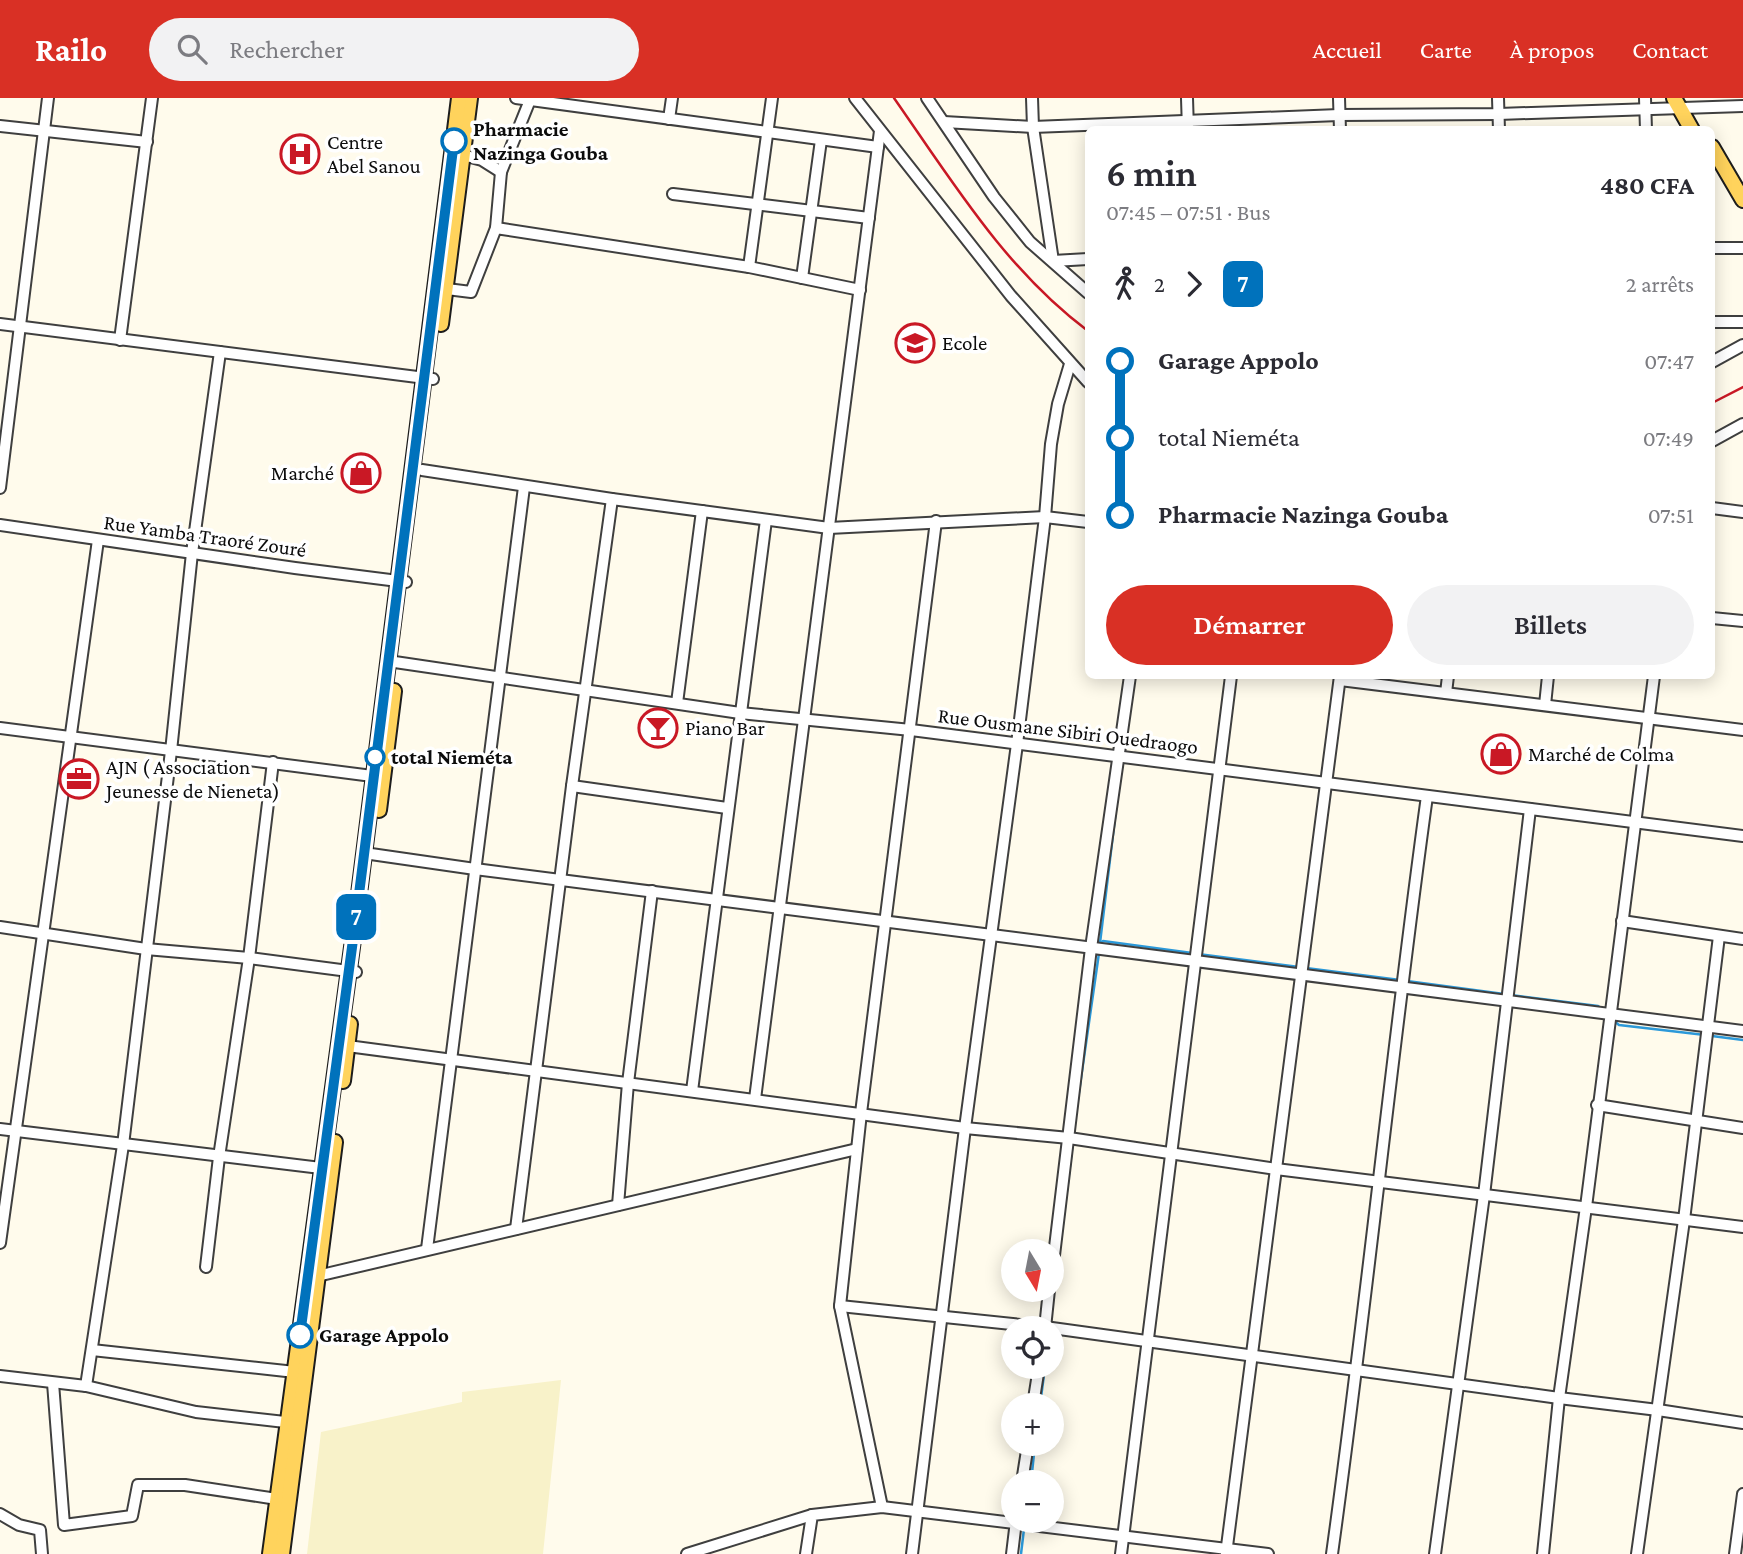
<!DOCTYPE html>
<html lang="fr">
<head>
<meta charset="utf-8">
<style>
  :root { --surface:#fff; --page:#f2f2f3; --text:#2b2b33; --muted:#7c7c81; --accent:#d93025 }
  body { margin:0; font-family:"Crimson Pro",serif; background:var(--page); color:var(--text); height:100vh; display:flex; flex-direction:column; font-size:26px; white-space:nowrap }
  * { box-sizing:border-box; margin:0 }
  p { font-size:23px; color:var(--muted) }
  .icon { flex:none; width:38px; height:38px; fill:none; stroke:currentColor; stroke-width:2; stroke-linecap:round; stroke-linejoin:round }
  .map { position:relative; flex:1; overflow:hidden }
  .drawer { position:absolute; left:1085px; top:28px; width:630px; height:553px; display:flex; flex-direction:column; background:var(--surface); border-radius:10px; box-shadow:0 4px 18px #0003 }
  .drawer>* { flex:none }
  .badge { padding:0 14px; border-radius:10px; font-size:24px; line-height:46px }
  .needle { width:46px; rotate:170deg }
  .fabs { position:absolute; left:1001px; top:1141px; display:grid; gap:14px }
  .fabs a { display:grid; place-items:center; width:63px; height:63px; border-radius:50%; background:var(--surface); box-shadow:0 4px 18px #0003; font-size:35px }
  .map>.badge { position:absolute; translate:-50% -50%; box-shadow:0 0 0 4px #fff }
  .legs { display:flex; align-items:center; gap:10px; height:77px; padding:0 21px; font-size:23px }
  .legs p { margin-inline-start:auto }
  .summary { display:flex; align-items:center; justify-content:space-between; height:119px; padding:0 21px }
  h1 { font-size:38px; font-weight:600; line-height:52px }
  .action { display:flex; gap:14px; margin-top:auto; padding:14px 21px }
  .action a { flex:1; height:80px; border-radius:42px; background:var(--accent); color:#fff; font-size:28px; font-weight:600; line-height:80px; text-align:center }
  .action a+a { background:var(--page); color:var(--text) }
  ul { padding:0 21px; list-style:none }
  li { display:flex; align-items:center; gap:24px; height:77px; font-size:26px }
  li i { display:grid; place-items:center; width:10px; height:100%; margin:0 9px; background:currentColor }
  li i::after { content:''; width:18px; height:18px; margin:-9px; border:5px solid; border-radius:50%; background:var(--surface) }
  li p { margin-inline-start:auto }
  li:first-child i { background:linear-gradient(#0000 50%,currentColor 0) }
  li:last-child i { background:linear-gradient(currentColor 50%,#0000 0) }
  header { display:flex; align-items:center; gap:42px; box-sizing:border-box; height:98px; padding:0 35px; background:var(--accent); color:#fff }
  header strong { font-size:33px }
  nav { display:flex; gap:38px; margin-inline-start:auto; font-size:24px }
  .search { width:490px; height:63px; background:var(--page); display:flex; align-items:center; gap:18px; box-sizing:border-box; padding:0 24px; border-radius:38px; color:var(--muted); font-size:26px }
  .map>svg:first-child { display:block }
  .farmland { fill:#f8f2c9 }
  .lines { fill:none; stroke-linecap:round; stroke-linejoin:round }
  .stream { stroke:#2c99d9; stroke-width:2.5 }
  .minor-casing { stroke:#3f3f3f; stroke-width:14 }
  .major-casing { stroke:#1d1d1d; stroke-width:18 }
  .minor { stroke:#fff; stroke-width:10 }
  .major { stroke:#ffd35c; stroke-width:14 }
  .rail { stroke:#c91825; stroke-width:2.5 }
  .line-1-casing { stroke:#fff; stroke-width:16 }
  .line-1 { stroke:#0072bc; stroke-width:10 }
  .stop-1-dot { fill:#fff; stroke:#0072bc; stroke-width:3.5 }
  .labels { text-anchor:middle; stroke-width:7; stroke-linejoin:round; paint-order:stroke }
  .stop-label { font-size:21px; font-weight:bold; fill:#0c0c0c; stroke:#fff; text-anchor:start }
  .poi-label { font-size:21px; fill:#0c0c0c; stroke:#fff; text-anchor:start }
  .street-label { font-size:21px; fill:#0c0c0c; stroke:#fff }
</style>
</head>
<body>
<header>
<strong>Railo</strong>
<div class="search"><svg class="icon" aria-label="search" viewBox="0 0 24 24"><circle cx="10" cy="10" r="6"/><path d="M15 15l6 6"/></svg>Rechercher</div>
<nav><a>Accueil</a><a>Carte</a><a>À propos</a><a>Contact</a></nav>
</header>
<div class="map">
<svg width="1743" height="1456" viewBox="0 0 1743 1456">
  <rect width="100%" height="100%" fill="#fffbec"/>
  <!-- farmland -->
  <polygon class="farmland" points="561,1282 543,1456 307,1456 321,1334 462,1304 462,1294"/>
  <g class="lines">
    <!-- stream -->
    <g class="stream">
      <polyline points="1100,845 1103,843 1192,855"/>
      <polyline points="1100,845 1117,703"/>
      <polyline points="1198,856 1299,869"/>
      <polyline points="1306,870 1400,882"/>
      <polyline points="1407,883 1504,896"/>
      <polyline points="1511,897 1598,908 1600,910"/>
      <polyline points="1613,922 1619,927 1705,937"/>
      <polyline points="1712,938 1743,942"/>
      <polyline points="1075,1022 1099,855"/>
      <polyline points="1062,1133 1073,1043"/>
      <polyline points="1054,1192 1056,1175"/>
      <polyline points="1040,1307 1045,1269"/>
      <polyline points="1031,1384 1035,1346"/>
      <polyline points="1021,1456 1024,1431"/>
    </g>
    <!-- minor casing -->
    <g class="minor-casing">
      <g id="minor">
        <polyline points="516,0 878,49"/>
        <polyline points="855,0 1011,198 1088,284"/>
        <polyline points="927,0 994,99 1030,144 1088,195"/>
        <polyline points="1032,0 1033,29 1053,163 1088,161"/>
        <polyline points="1187,0 1188,32"/>
        <polyline points="1339,0 1340,32"/>
        <polyline points="1498,0 1499,32"/>
        <polyline points="1645,0 1646,32"/>
        <polyline points="669,21 672,0"/>
        <polyline points="944,24 1033,29 1339,17 1499,16 1743,8"/>
        <polyline points="0,28 147,44"/>
        <polyline points="459,56 482,62 501,74"/>
        <polyline points="673,96 869,120"/>
        <polyline points="496,130 501,74 530,2"/>
        <polyline points="1712,150 1743,150"/>
        <polyline points="749,169 772,0"/>
        <polyline points="802,180 821,42"/>
        <polyline points="439,190 471,194 496,130 749,169 860,192"/>
        <polyline points="1712,224 1743,224"/>
        <polyline points="0,226 433,281"/>
        <polyline points="120,242 152,0"/>
        <polyline points="1712,264 1743,247"/>
        <polyline points="1712,343 1743,326"/>
        <polyline points="422,372 612,401 829,430 1045,419 1088,424"/>
        <polyline points="0,390 48,0"/>
        <polyline points="1712,410 1743,414"/>
        <polyline points="0,427 295,470 406,484"/>
        <polyline points="1712,520 1743,523"/>
        <polyline points="388,563 740,615 911,632 1743,738"/>
        <polyline points="1340,582 1743,632"/>
        <polyline points="1446,595 1448,578"/>
        <polyline points="677,605 702,413"/>
        <polyline points="1545,607 1548,578"/>
        <polyline points="0,630 380,679"/>
        <polyline points="572,688 727,710"/>
        <polyline points="364,755 475,771 1743,933"/>
        <polyline points="1622,823 1743,841"/>
        <polyline points="0,829 146,851 249,860 356,874"/>
        <polyline points="340,947 965,1030 1069,1040 1276,1071 1743,1129"/>
        <polyline points="692,993 766,422"/>
        <polyline points="755,1001 880,33"/>
        <polyline points="1597,1007 1743,1030"/>
        <polyline points="0,1031 329,1071"/>
        <polyline points="618,1107 628,985 652,793"/>
        <polyline points="516,1131 572,688 612,401"/>
        <polyline points="0,1145 98,442"/>
        <polyline points="427,1151 524,389"/>
        <polyline points="206,1169 219,1059 249,860 273,664"/>
        <polyline points="1052,1174 1091,850 1130,578"/>
        <polyline points="313,1179 857,1051"/>
        <polyline points="840,1208 1050,1230"/>
        <polyline points="1045,1230 1049,1192"/>
        <polyline points="1052,1230 1559,1300 1658,1312 1743,1325"/>
        <polyline points="92,1252 295,1274"/>
        <polyline points="0,1278 86,1288 196,1314 294,1325"/>
        <polyline points="53,1285 64,1427 132,1418 138,1387 185,1387 277,1401"/>
        <polyline points="86,1288 123,1047 171,653 192,455 220,254"/>
        <polyline points="1033,1307 1039,1269"/>
        <polyline points="1022,1384 1028,1346"/>
        <polyline points="882,1409 840,1208 861,1015 936,423"/>
        <polyline points="0,1416 19,1427 40,1432 42,1456"/>
        <polyline points="687,1456 812,1417"/>
        <polyline points="806,1456 812,1417 882,1409 1268,1456"/>
        <polyline points="912,1456 965,1030 1017,646 1045,419 1051,346 1058,306 1070,266"/>
        <polyline points="1012,1456 1016,1423"/>
        <polyline points="1121,1456 1231,578"/>
        <polyline points="1226,1456 1340,578"/>
        <path d="M1332,1456C1367,1204 1392,950 1427,698"/>
        <polyline points="1435,1456 1484,1097 1530,711"/>
        <polyline points="1543,1456 1559,1300 1586,1109 1654,578"/>
        <polyline points="1637,1456 1684,1122 1719,838"/>
        <polyline points="1735,1456 1743,1396"/>
      </g>
    </g>
    <!-- major casing -->
    <g class="major-casing">
      <g id="major">
        <polyline points="1674,0 1692,32"/>
        <polyline points="1712,49 1743,102"/>
        <polyline points="441,226 470,0"/>
        <polyline points="379,712 394,593"/>
        <polyline points="343,983 350,926"/>
        <polyline points="270,1456 357,812 459,0"/>
        <polyline points="282,1456 335,1044"/>
      </g>
    </g>
    <!-- minor -->
    <use href="#minor" class="minor"/>
    <!-- major -->
    <use href="#major" class="major"/>
    <!-- rail -->
    <g class="rail">
      <path d="M894,0C952,83 1006,172 1088,233"/>
      <polyline points="1712,305 1743,289"/>
    </g>
  </g>
  <g class="lines">
    <!-- line-1 casing -->
    <g class="line-1-casing">
      <polyline id="line-1" points="300,1237 357,812 454,43"/>
    </g>
    <!-- line-1 -->
    <use href="#line-1" class="line-1"/>
  </g>
  <!-- icons -->
  <defs>
    <g id="hospital-ring" transform="scale(2.0125)"><circle r="9.5" fill="#fff" stroke="#c91825" stroke-width="1.5"/><path d="M-5-5h3v3.5h4V-5h3V5h-3V1.5h-4V5h-3Z" fill="#c91825"/></g>
    <g id="school-ring" transform="scale(2.0125)"><circle r="9.5" fill="#fff" stroke="#c91825" stroke-width="1.5"/><path d="M0-5L7-2L0 1L-7-2ZM-4 1L0 2.5L4 1V4Q0 6-4 4Z" fill="#c91825"/></g>
    <g id="shop-ring" transform="scale(2.0125)"><circle r="9.5" fill="#fff" stroke="#c91825" stroke-width="1.5"/><path d="M-5-2.5h2.3a2.7 3.5 0 0 1 5.4 0H5L5.5 6h-11ZM-1.5-2.5h3a1.5 2.3 0 0 0-3 0Z" fill="#c91825"/></g>
    <g id="bar-ring" transform="scale(2.0125)"><circle r="9.5" fill="#fff" stroke="#c91825" stroke-width="1.5"/><path d="M-6-5H6L.8 .8V4.5H3.5V6h-7V4.5H-.8V.8Z" fill="#c91825"/></g>
    <g id="office-ring" transform="scale(2.0125)"><circle r="9.5" fill="#fff" stroke="#c91825" stroke-width="1.5"/><path d="M-6-3h4V-5.5h4V-3h4V5H-6ZM-1-4.5V-3h2v-1.5ZM-6 0V1H6V0Z" fill="#c91825"/></g>
  </defs>
  <g fill-rule="evenodd">
    <use href="#hospital-ring" x="300" y="56"/>
    <use href="#school-ring" x="915" y="245"/>
    <use href="#shop-ring" x="361" y="375"/>
    <use href="#bar-ring" x="658" y="630"/>
    <use href="#shop-ring" x="1501" y="656"/>
    <use href="#office-ring" x="79" y="681"/>
  </g>
  <!-- markers -->
  <g class="stop-1-dot">
    <circle cx="454" cy="43" r="12"/>
    <circle cx="375" cy="659" r="9"/>
    <circle cx="300" cy="1237" r="12"/>
  </g>
  <g class="labels">
    <!-- stop labels -->
    <g class="stop-label">
      <text x="473" y="38">Pharmacie<tspan x="473" dy="24">Nazinga Gouba</tspan></text>
      <text x="391" y="666">total Nieméta</text>
      <text x="319" y="1244">Garage Appolo</text>
    </g>
    <!-- poi labels -->
    <g class="poi-label">
      <text x="327" y="51">Centre<tspan x="327" dy="24">Abel Sanou</tspan></text>
      <text x="942" y="252">Ecole</text>
      <text x="334" y="382" text-anchor="end">Marché</text>
      <text x="685" y="637">Piano Bar</text>
      <text x="1528" y="663">Marché de Colma</text>
      <text x="106" y="676">AJN ( Association<tspan x="106" dy="24">Jeunesse de Nieneta)</tspan></text>
    </g>
    <!-- street labels -->
    <g class="street-label">
      <text transform="translate(205 438) rotate(8)" y="7">Rue Yamba Traoré Zouré</text>
      <text transform="translate(1068 633) rotate(7)" y="7">Rue Ousmane Sibiri Ouedraogo</text>
    </g>
  </g>
</svg>
<div class="fabs">
<a><svg class="needle" viewBox="-14 -14 28 28"><path d="M0-13l5 13h-10z" fill="#e53935"/><path d="M0 13l5-13h-10z" fill="#7c7c81"/></svg></a>
<a><svg class="icon" aria-label="locate" viewBox="0 0 24 24"><circle cx="12" cy="12" r="6"/><path d="M12 2v4M12 18v4M2 12h4M18 12h4"/></svg></a>
<a>+</a>
<a>−</a>
</div>
<b class="badge" style="left:356px;top:819px;background:#0072bc;color:#fff">7</b>
<section class="drawer">
<div class="summary"><div><h1>6 min</h1><p>07:45 – 07:51 · Bus</p></div><b>480 CFA</b></div>
<div class="legs"><svg class="icon" aria-label="walk" viewBox="0 0 24 24"><circle cx="13" cy="4" r="2"/><path d="M13 8l-2 6 4 7M11 14l-3 7M7 12l3-4h3l4 4"/></svg>2<svg class="icon" aria-label="forward" viewBox="0 0 24 24"><path d="M9 5l7 7-7 7"/></svg><b class="badge" style="background:#0072bc;color:#fff">7</b><p>2 arrêts</p></div>
<ul>
<li><i style="color:#0072bc"></i><b>Garage Appolo</b><p>07:47</p></li>
<li><i style="color:#0072bc"></i><span>total Nieméta</span><p>07:49</p></li>
<li><i style="color:#0072bc"></i><b>Pharmacie Nazinga Gouba</b><p>07:51</p></li>
</ul>
<div class="action"><a>Démarrer</a><a>Billets</a></div>
</section>
</div>
</body>
</html>
